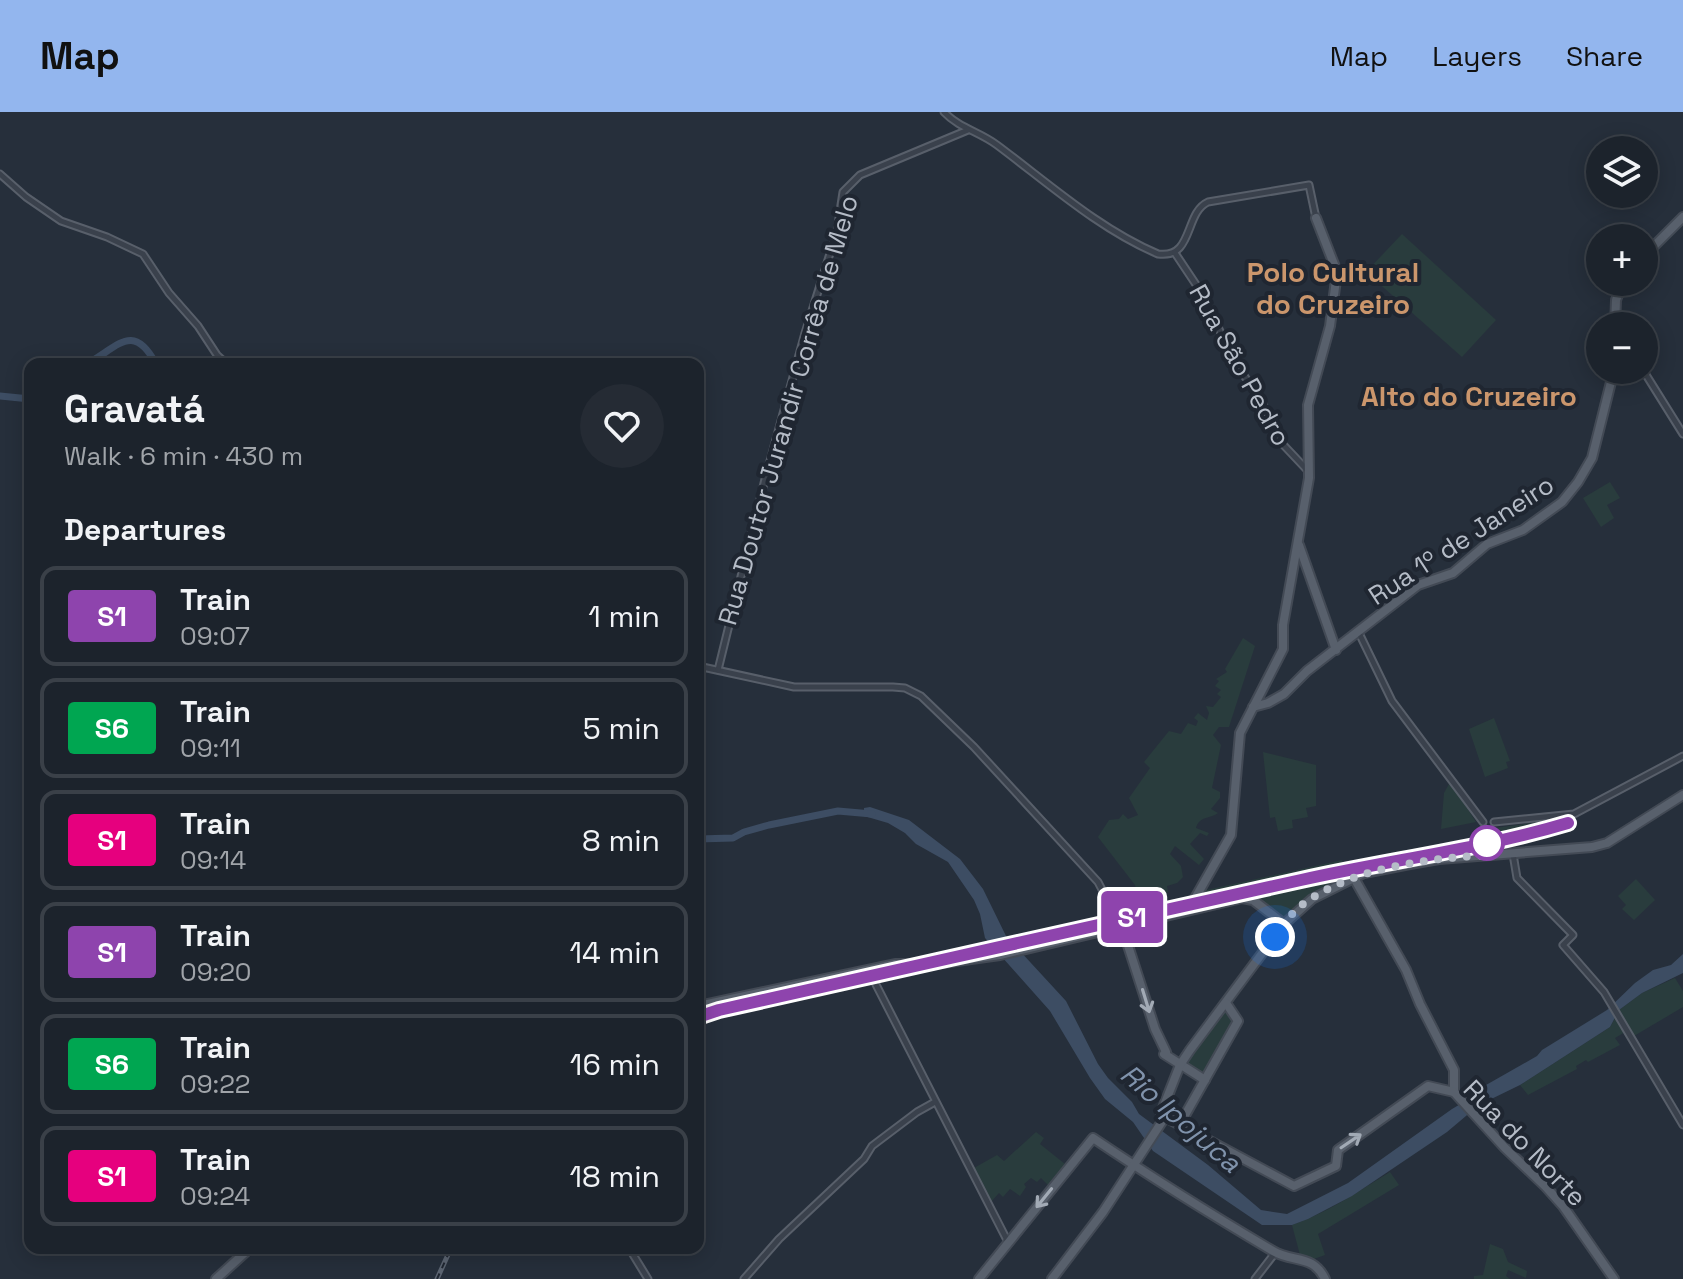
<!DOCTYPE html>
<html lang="en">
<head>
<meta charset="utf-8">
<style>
  :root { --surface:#1c232c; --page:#252b34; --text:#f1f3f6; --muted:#a0a4a9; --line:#3a4048; --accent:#93b6ee }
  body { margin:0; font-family:"Space Grotesk",sans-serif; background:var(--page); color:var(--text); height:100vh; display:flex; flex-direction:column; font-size:30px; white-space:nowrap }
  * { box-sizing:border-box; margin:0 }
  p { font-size:26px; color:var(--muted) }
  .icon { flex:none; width:44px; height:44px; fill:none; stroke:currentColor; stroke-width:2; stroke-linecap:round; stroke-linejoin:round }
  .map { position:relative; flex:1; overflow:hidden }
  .panel { position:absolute; left:24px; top:246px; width:680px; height:896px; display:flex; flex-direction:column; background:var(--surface); border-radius:16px; box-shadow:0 4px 20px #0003,0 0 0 2px var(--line) }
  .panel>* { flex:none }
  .badge { padding:0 16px; border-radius:6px; font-size:28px; line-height:52px }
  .buttons { position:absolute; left:1586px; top:24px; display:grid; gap:16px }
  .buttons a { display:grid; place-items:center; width:72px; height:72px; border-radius:50%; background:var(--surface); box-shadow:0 4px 20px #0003,0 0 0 2px var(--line); font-size:40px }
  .you { position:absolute; width:40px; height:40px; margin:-20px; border:6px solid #fff; border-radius:50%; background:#1a73e8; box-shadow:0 0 0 12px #1a73e833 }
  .map>.badge { position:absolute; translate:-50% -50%; box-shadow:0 0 0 4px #fff }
  h2 { padding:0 40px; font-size:30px; line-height:72px }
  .round { display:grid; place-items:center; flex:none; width:84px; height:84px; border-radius:42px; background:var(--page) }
  .headline { display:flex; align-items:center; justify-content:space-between; height:136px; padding:0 40px }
  h1 { font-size:38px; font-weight:800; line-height:60px }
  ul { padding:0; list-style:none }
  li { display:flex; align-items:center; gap:24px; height:100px; margin:0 16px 12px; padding:0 24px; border:4px solid var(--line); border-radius:16px }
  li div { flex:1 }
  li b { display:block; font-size:30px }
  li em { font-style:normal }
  li .badge { min-width:88px; font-weight:700; text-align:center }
  header { display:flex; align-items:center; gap:48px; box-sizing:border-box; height:112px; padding:0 40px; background:var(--accent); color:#111 }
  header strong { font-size:38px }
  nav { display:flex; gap:44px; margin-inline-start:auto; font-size:28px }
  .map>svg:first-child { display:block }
  .green { fill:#293c3d }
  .water { fill:#3d4d63 }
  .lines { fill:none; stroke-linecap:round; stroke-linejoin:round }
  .river { stroke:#3d4d63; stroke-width:7 }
  .minor-casing { stroke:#585f6a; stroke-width:9 }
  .major-casing { stroke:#434a55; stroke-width:12 }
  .minor { stroke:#3a414c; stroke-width:5 }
  .major { stroke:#58606c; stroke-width:8 }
  .rail-casing { stroke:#5c6572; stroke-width:5 }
  .rail { stroke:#1f2631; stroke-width:2; stroke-dasharray:6; stroke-linecap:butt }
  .oneway { stroke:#a2aab5 }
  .line-casing { stroke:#fff; stroke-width:18 }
  .line { stroke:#8e44ad; stroke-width:12 }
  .walk { stroke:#b5bcc7; stroke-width:8; stroke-dasharray:0 14.4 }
  .stop-dot { fill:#fff; stroke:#8e44ad; stroke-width:4 }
  .labels { text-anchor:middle; stroke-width:8; stroke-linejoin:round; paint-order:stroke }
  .street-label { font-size:26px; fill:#b5bcc7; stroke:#1f2631 }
  .neighbourhood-label { font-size:28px; font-weight:bold; fill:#cb966c; stroke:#1f2631 }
  .water-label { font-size:28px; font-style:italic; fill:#8093ac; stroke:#1f2631 }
</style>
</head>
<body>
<header>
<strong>Map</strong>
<nav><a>Map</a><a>Layers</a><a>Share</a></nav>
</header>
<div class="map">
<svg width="1683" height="1167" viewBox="0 0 1683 1167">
  <rect width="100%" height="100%" fill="#262f3b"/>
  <!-- green -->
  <g class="green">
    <polygon points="1402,122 1496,208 1462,245 1366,160"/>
    <polygon points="1610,370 1620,386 1607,393 1614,406 1601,415 1583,386"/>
    <path d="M1243,526L1255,534L1229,615H1219L1213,623L1221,633L1212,676L1220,680V686L1211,697L1218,701C1210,707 1199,704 1196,716L1209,721L1207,724L1200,721L1190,732L1204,747L1199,753L1175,734L1170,742L1181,754L1183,765L1177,771L1167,774L1168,780L1152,783L1154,790L1138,793L1135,773L1098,725L1109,708L1119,707L1123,702L1128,707L1138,703L1129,686L1150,656L1144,650L1169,619L1181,622L1188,611L1196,614L1198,609L1194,606L1198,601L1207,608L1209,601L1206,594L1213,595L1221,585L1217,582L1221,578L1215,574L1219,569L1216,567L1227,560L1225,557Z"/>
    <polygon points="1494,606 1510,649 1506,650 1508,656 1485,665 1469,617"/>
    <polygon points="1263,640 1316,653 1316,694 1306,696 1308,705 1292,708 1293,716 1278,719 1275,705 1270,706"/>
    <polygon points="1449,672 1457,680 1476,710 1441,717 1444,681"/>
    <polygon points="1573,705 1573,712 1529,724 1528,722 1509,726 1508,734 1502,739 1475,740 1474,734 1453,738 1452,732 1496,722 1495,716"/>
    <polygon points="1441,734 1443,743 1356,762 1350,752"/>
    <polygon points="1342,748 1350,765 1310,785 1283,808 1251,783 1200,794 1197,789 1206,778"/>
    <polygon points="1636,767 1655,788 1634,808 1622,797 1626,793 1618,784"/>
    <polygon points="1675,866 1683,879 1683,895 1634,924 1619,898 1642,881"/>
    <polygon points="1226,895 1235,909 1204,965 1184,952"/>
    <polygon points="1615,906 1625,920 1615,926 1620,933 1588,950 1586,948 1576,954 1577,957 1528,983 1520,973 1610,915"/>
    <polygon points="1036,1020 1044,1026 1040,1032 1065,1052 1048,1073 1041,1066 1037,1070 1031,1066 1024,1072 1026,1075 1020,1084 1010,1077 1003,1085 999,1081 991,1090 974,1056 997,1043 1004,1049"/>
    <path d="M1390,1060L1399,1073L1318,1122L1325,1143L1311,1148L1300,1143L1292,1113C1327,1101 1359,1079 1390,1060Z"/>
    <polygon points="1490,1132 1503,1137 1508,1150 1527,1159 1526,1166 1508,1158 1506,1164 1510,1167 1474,1167 1474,1164 1483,1163"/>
  </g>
  <!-- water -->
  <polygon class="water" points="870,695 909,708 960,747 983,777 1006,824 1066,889 1098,952 1108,966 1132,990 1139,1002 1208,1053 1261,1098 1287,1102 1348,1071 1452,997 1474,984 1479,977 1537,944 1542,938 1607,898 1635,871 1653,858 1671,853 1683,842 1683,861 1642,881 1619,898 1610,915 1520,973 1479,993 1447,1020 1352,1084 1308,1107 1292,1113 1262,1113 1153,1039 1133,1010 1105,987 1090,966 1050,899 985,826 980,802 974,788 948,750 916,732 905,721 888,711 864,704 864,696"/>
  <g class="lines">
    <!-- river -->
    <g class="river">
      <path d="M87,252C118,235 133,209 156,252"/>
      <polyline points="0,284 30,287"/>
      <polyline points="698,727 733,726 744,720 769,713 838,699 872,702"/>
    </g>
    <!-- minor casing -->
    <g class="minor-casing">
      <g id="minor">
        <path d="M944,0C959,16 980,20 997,33C1048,71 1099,117 1158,142C1194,147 1184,101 1208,90L1309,73L1316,106"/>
        <polyline points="0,62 26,85 61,109 107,125 143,142 169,181 198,214 217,243 227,252"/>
        <polyline points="1175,141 1205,186 1233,248 1262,289 1275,324 1309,360"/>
        <polyline points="1643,258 1683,322"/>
        <polyline points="1359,521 1392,589 1483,710"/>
        <polyline points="698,554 794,575 893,575 905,576 921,584 974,635 1098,770 1121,814"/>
        <polyline points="718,558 764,371 805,221 837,119 843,80 860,63 968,18"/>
        <polyline points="1494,710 1574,702 1683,644"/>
        <polyline points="1513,742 1517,766 1573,823 1563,833 1604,880 1683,1013"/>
        <polyline points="868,857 1008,1130"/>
        <polyline points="629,1136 648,1167"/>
        <polyline points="744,1167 779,1127 864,1047 872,1034 917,1000 935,990"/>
        <polyline points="1255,1167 1275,1141"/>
      </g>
    </g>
    <!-- major casing -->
    <g class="major-casing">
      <g id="major">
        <polyline points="1644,144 1683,105"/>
        <polyline points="1615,214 1616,188 1623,170"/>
        <polyline points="1299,433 1336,538"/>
        <polyline points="1253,595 1268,591 1284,582 1307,559 1418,473 1453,461 1487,432 1523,418 1562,390 1578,370 1592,346 1614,258"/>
        <polyline points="1354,766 1406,858 1420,892 1454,958 1454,980"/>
        <polyline points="1189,797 1231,723 1240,621 1283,537 1283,513 1309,366 1308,293 1330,214 1337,160 1316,106"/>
        <polyline points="1122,815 1155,917 1166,940 1164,942 1205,968"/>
        <polyline points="698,894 895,852 935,852 1000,843 1242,786 1253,788 1284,812"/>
        <polyline points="1165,1005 1161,1001 1180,953 1190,938 1284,812 1312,787 1364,761 1410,752 1439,747 1592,735 1607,731 1683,683"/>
        <polyline points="1165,1005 1294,1074 1336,1054 1338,1038 1428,974 1454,980 1505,1036 1546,1075 1563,1094 1614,1167"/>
        <polyline points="1180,1012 1238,909 1226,891"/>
        <polyline points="216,1167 250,1136"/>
        <path d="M979,1167L1093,1026C1151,1065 1212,1103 1273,1139C1293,1151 1313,1142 1325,1167"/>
        <polyline points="1052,1167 1103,1100 1165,1005"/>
      </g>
    </g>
    <!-- minor -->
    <use href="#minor" class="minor"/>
    <!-- major -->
    <use href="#major" class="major"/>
    <!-- rail casing -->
    <g class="rail-casing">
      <g id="rail">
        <path d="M698,905L719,898C919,853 1119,808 1319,764C1401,745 1487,736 1568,711"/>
        <polyline points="437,1167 451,1136"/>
      </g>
    </g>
    <!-- rail -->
    <use href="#rail" class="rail"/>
  </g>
  <!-- one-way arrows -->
  <defs><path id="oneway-shaft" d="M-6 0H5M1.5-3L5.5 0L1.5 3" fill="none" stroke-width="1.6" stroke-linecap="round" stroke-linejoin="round" transform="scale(2)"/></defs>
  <g class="oneway">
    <use href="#oneway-shaft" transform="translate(1146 889) rotate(73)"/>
    <use href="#oneway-shaft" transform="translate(1351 1029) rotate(-34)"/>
    <use href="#oneway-shaft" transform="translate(1044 1086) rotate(129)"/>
  </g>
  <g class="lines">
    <!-- line casing -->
    <g class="line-casing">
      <path id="line" d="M698,905L719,898C913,855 1107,810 1301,768C1390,748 1481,737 1568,711"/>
    </g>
    <!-- line -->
    <use href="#line" class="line"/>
    <!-- walk -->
    <path class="walk" d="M1275,825C1283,813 1291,801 1303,792C1356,754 1430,746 1494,743L1487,731"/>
  </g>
  <!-- markers -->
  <circle class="stop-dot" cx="1487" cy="731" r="16"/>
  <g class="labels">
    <!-- street labels -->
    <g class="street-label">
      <text transform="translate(1240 253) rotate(61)" y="9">Rua São Pedro</text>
      <text transform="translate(788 298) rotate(-74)" y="9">Rua Doutor Jurandir Corrêa de Melo</text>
      <text transform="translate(1461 428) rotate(-33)" y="9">Rua 1º de Janeiro</text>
      <text transform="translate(1525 1031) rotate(46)" y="9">Rua do Norte</text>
    </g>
    <!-- neighbourhood labels -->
    <g class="neighbourhood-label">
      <text x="1333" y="170">Polo Cultural<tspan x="1333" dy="32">do Cruzeiro</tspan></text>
      <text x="1469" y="294">Alto do Cruzeiro</text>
    </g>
    <!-- water labels -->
    <g class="water-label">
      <text transform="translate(1181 1006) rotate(41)" y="10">Rio Ipojuca</text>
    </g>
  </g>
</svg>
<div class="buttons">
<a><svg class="icon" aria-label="layers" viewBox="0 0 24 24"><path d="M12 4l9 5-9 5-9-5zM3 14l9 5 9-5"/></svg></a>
<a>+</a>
<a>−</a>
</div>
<div class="you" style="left:1275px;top:825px"></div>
<b class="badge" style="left:1132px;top:805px;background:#8e44ad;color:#fff">S1</b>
<section class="panel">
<div class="headline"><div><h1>Gravatá</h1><p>Walk · 6 min · 430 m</p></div><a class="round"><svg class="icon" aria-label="heart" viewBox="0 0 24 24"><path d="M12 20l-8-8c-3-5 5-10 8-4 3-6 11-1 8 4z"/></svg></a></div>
<h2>Departures</h2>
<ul>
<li><span class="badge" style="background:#8e44ad;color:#fff">S1</span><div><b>Train</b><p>09:07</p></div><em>1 min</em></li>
<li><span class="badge" style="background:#00a651;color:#fff">S6</span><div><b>Train</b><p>09:11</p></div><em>5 min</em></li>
<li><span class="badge" style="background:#e6007e;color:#fff">S1</span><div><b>Train</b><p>09:14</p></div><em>8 min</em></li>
<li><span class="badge" style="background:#8e44ad;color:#fff">S1</span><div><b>Train</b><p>09:20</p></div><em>14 min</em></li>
<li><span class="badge" style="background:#00a651;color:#fff">S6</span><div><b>Train</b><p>09:22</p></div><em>16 min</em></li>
<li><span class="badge" style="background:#e6007e;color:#fff">S1</span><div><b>Train</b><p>09:24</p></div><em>18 min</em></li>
</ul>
</section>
</div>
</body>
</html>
